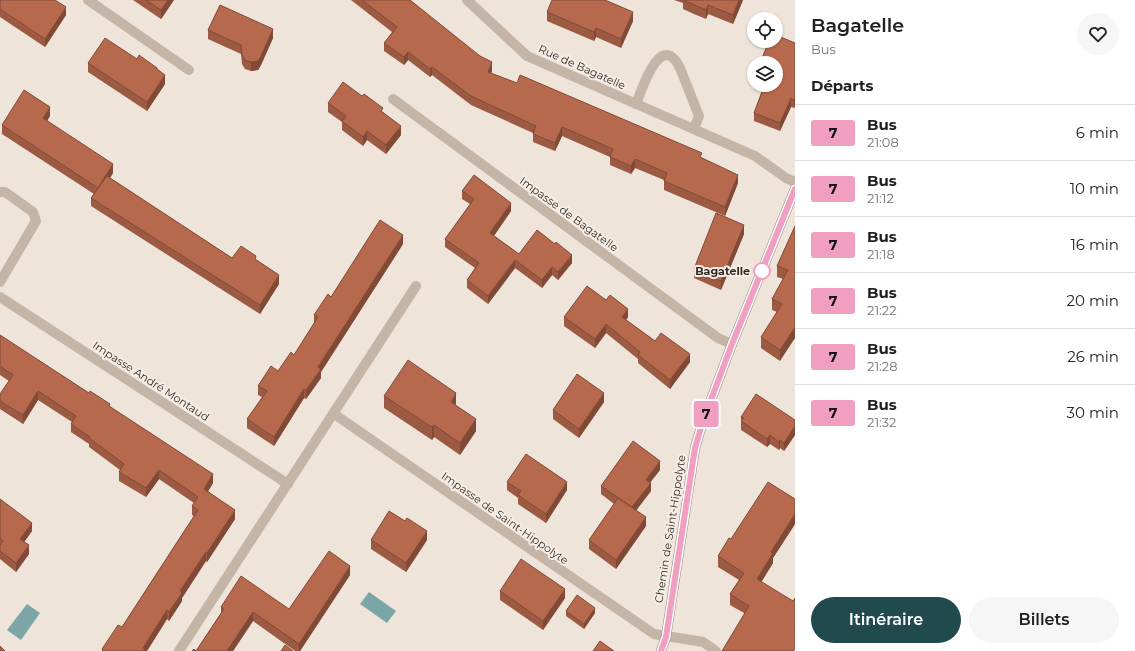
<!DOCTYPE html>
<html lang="fr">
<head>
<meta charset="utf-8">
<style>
  :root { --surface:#fff; --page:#f6f6f6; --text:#202124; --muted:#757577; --line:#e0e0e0; --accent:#214a4e }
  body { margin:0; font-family:Montserrat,sans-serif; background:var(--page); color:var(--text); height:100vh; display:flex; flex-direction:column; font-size:15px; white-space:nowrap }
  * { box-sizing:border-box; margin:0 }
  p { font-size:13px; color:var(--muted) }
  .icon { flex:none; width:22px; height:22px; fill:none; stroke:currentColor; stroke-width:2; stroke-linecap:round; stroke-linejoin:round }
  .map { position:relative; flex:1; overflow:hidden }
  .sheet { display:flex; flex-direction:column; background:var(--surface); width:340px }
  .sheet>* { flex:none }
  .badge { padding:0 8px; border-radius:3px; font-size:14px; line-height:26px }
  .buttons { position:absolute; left:747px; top:12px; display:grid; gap:8px }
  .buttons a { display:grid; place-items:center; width:36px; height:36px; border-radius:50%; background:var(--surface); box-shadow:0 1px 3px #0004; font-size:20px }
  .map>.badge { position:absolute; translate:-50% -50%; box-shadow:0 0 0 2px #fff }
  h2 { padding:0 16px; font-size:15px; line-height:36px }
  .round { display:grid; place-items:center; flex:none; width:42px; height:42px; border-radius:21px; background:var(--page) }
  .headline { display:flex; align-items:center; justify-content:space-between; height:68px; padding:0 16px }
  h1 { font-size:19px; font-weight:600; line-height:30px }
  .action { display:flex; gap:8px; margin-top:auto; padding:8px 16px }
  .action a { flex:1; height:46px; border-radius:24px; background:var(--accent); color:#fff; font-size:16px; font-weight:600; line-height:46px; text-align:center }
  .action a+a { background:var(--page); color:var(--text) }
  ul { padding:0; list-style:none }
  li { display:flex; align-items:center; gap:12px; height:56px; padding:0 16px; border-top:1px solid var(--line) }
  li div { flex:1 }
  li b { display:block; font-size:15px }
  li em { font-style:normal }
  li .badge { min-width:44px; font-weight:700; text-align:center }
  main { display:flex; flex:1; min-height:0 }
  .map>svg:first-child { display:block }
  .water { fill:#7ca5a7 }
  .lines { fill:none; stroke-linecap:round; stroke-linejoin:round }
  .street { stroke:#c4b5a7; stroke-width:10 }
  .secondary { stroke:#978479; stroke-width:10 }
  .wall { fill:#9d5a43 }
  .shaded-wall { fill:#804a37 }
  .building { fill:#b7694e; stroke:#804a37 }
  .line-casing { stroke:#fff; stroke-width:9 }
  .line { stroke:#f19fc1; stroke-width:6 }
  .stop-dot { fill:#fff; stroke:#f19fc1; stroke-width:2 }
  .labels { text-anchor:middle; stroke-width:4; stroke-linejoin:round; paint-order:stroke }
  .street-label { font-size:11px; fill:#312a27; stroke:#f6eee5 }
  .stop-label { font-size:11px; font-weight:bold; fill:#312a27; stroke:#f6eee5; text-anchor:end }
</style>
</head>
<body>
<main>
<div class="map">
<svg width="795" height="651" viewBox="0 0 795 651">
  <rect width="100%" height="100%" fill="#eee4d9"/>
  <!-- water -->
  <g class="water">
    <polygon points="369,592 396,611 387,623 360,604"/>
    <polygon points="27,604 40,613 21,640 7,630"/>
  </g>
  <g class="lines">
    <!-- street -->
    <g class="street">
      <polyline points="88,0 189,70"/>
      <polyline points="467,0 527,56 755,156 786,178 795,182"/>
      <polyline points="393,99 718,338 732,344"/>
      <path d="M636,104C642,89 661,29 680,68L699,116L694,128"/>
      <polyline points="0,192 5,192 33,212 36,221 0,282"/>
      <polyline points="0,297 288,484"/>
      <polyline points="334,414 654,634 703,642 716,651"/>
      <polyline points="179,651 416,286"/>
    </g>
    <!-- secondary -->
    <polyline class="secondary" points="661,651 666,637 695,448 703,421 732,344 795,189"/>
  </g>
  <!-- wall -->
  <g class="wall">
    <polygon points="0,0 66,15 45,47 0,17"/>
    <polygon points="133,0 174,0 161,19"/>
    <polygon points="351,0 410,0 492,71 491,73 702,158 738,183 725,216 664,190 664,180 635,168 631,174 610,165 610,157 562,136 555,151 533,142 533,133 471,105 432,75 430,77 408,60 404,65 384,51 384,43 392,32"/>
    <polygon points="674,0 743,0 733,24 708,14 706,19 694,14 683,9 683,3"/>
    <polygon points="547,12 633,21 621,48 596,37 594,41 547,21"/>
    <polygon points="208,30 273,38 261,65 258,70 251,71 245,69 242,64 241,54 208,39"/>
    <polygon points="795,43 795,106 794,108 791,107 780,131 754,121 754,113 762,90 761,85 776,85"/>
    <polygon points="137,59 157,69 165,84 147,111 88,72 88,63"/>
    <polygon points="328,103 383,112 401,135 386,154 367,140 363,146 342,130 342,122 328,112"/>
    <polygon points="50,116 47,121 113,173 110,178 232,258 256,260 279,284 260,314 91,206 91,198 94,194 2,134 2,125"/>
    <polygon points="462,191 511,211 494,236 519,254 572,263 558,280 552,275 542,288 515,268 488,304 467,288 467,280 475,268 445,247 445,239 470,204 462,199"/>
    <polygon points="795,226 780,361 761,348 761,337 777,312 772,310 772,299 783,279 777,277 777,266"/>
    <polygon points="744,234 721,290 694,278 694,269"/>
    <polygon points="403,244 321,372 321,378 306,399 304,398 274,446 247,428 247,419 262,397 258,395 258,386 278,371 294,355 314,323 314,315 331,297"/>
    <polygon points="564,317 628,317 626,320 655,341 690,362 670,389 638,363 638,359 606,333 595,348 564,326"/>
    <polygon points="0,335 110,407 213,483 208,491 235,519 207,562 206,561 182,598 182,601 169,621 167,619 147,651 102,651 102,649 122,627 194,516 192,515 192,506 194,503 159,479 146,497 119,481 119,472 120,470 89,447 89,444 71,432 71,424 72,422 38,400 23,424 0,409 0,394 9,381 0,375"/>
    <polygon points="384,396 456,405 476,431 460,455 434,437 432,440 384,408"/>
    <polygon points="604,402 579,438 553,419 553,410"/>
    <polygon points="741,417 795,420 795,435 784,451 780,448 779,450 770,444 767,447 741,430"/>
    <polygon points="660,470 650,482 651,491 636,510 646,526 616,569 589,549 589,540 614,504 601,494 601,486"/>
    <polygon points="507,482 567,490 546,523 518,504 518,498 507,490"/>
    <polygon points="0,499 32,531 24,542 29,554 16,572 0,559"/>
    <polygon points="795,499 795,524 773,558 773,563 761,582 795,651 744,613 730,605 730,594 739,580 718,567 718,556 731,539"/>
    <polygon points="371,540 427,540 406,572 371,549"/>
    <polygon points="350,575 300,651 295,651 253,621 233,651 192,651 196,651 221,613 221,607 289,609"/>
    <polygon points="500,591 565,598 543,630 500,600"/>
    <polygon points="566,611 595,613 584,629 566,616"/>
  </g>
  <!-- shaded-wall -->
  <g class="shaded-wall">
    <polygon points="168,0 174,0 161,19 161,10"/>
    <polygon points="739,0 743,0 733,24 733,15"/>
    <polygon points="708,5 708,14 706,19 706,10"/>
    <polygon points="66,7 66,15 45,47 45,39"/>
    <polygon points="633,12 633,21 621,48 621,39"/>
    <polygon points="596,28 596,37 594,41 594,32"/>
    <polygon points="273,29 273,38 261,65 258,70 251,71 251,62"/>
    <polygon points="408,52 408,60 404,65 404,57"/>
    <polygon points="492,62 492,71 488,80 488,72"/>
    <polygon points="432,67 432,75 430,77 430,69"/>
    <polygon points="165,75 165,84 147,111 147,102"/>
    <polygon points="791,98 791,107 780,131 780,123"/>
    <polygon points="795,98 795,106 794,108 794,100"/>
    <polygon points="50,107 50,116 43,127 43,118"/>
    <polygon points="401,126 401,135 386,154 386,145"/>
    <polygon points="562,127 562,136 555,151 555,143"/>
    <polygon points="367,131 367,140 363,146 363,137"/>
    <polygon points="635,159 635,168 631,174 631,166"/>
    <polygon points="113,164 113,173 98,197 98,188"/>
    <polygon points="738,175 738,183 725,216 725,207"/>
    <polygon points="511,203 511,211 490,241 490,233"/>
    <polygon points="744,225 744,234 721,290 721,281"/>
    <polygon points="403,235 403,244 321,372 321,378 306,399 306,390 318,367"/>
    <polygon points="572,255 572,263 558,280 558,272"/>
    <polygon points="515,260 515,268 488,304 488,296"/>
    <polygon points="552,267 552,275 542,288 542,280"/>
    <polygon points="279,275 279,284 260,314 260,305"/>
    <polygon points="628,309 628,317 622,325 622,317"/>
    <polygon points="606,324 606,333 595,348 595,339"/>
    <polygon points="795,327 795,338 780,361 780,350"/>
    <polygon points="690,354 690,362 670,389 670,380"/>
    <polygon points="304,389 304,398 274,446 274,437"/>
    <polygon points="38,391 38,400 23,424 23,415"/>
    <polygon points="456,393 456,405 451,402"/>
    <polygon points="604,393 604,402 579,438 579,429"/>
    <polygon points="476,419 476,431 460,455 460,443"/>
    <polygon points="434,425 434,437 432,440 432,427"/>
    <polygon points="795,426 795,435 784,451 784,443"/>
    <polygon points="770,435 770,444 767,447 767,439"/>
    <polygon points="780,440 780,448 779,450 779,442"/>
    <polygon points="660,461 660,470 646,488 646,480"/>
    <polygon points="159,470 159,479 146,497 146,488"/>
    <polygon points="213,474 213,483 204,498 204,489"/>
    <polygon points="567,482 567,490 546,523 546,514"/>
    <polygon points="651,483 651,491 632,516 632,507"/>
    <polygon points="235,510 235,519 207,562 207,553"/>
    <polygon points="795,514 795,524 773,558 773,563 757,589 757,579 771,552"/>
    <polygon points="646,517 646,526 616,569 616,560"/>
    <polygon points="32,523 32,531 20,548 20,539"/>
    <polygon points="427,531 427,540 406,572 406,563"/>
    <polygon points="29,545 29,554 16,572 16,563"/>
    <polygon points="206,552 206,561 182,598 182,601 169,621 169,612 180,591"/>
    <polygon points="350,566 350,575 300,651 299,651 299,644"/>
    <polygon points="565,589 565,598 543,630 543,621"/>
    <polygon points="595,608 595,613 584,629 584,624"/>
    <polygon points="167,610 167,619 147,651 143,651 143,648"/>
    <polygon points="253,612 253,621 233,651 227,651"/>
  </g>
  <!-- building -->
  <g class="building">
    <polygon points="0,0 55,0 66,7 45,39 0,9"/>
    <polygon points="146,0 168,0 161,10"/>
    <polygon points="362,0 410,0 480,56 492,62 488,72 517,83 520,75 702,153 700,157 738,175 725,207 664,181 667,173 635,159 631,166 610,157 613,149 562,127 555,143 533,134 536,126 471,96 432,67 430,69 408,52 404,57 384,43 397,27"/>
    <polygon points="552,0 605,0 633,12 621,39 596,28 594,32 547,12"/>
    <polygon points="683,0 739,0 733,15 708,5 706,10"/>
    <polygon points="220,5 273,29 261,56 258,61 251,62 245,60 242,55 241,45 208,30"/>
    <polygon points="776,35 795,43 795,98 794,100 791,98 780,123 754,113 764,87 763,85 776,85 776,63 760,63 769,41 776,41"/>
    <polygon points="105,38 137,59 139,55 157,68 157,69 165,75 147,102 88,63"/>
    <polygon points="343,82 362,96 364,94 383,108 381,111 401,126 386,145 367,131 363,137 342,121 346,116 328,103"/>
    <polygon points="24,90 50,107 43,118 113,164 98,188 2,125"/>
    <polygon points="474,175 511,203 490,233 519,254 537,230 555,244 556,242 572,255 558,272 552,267 542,280 515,260 488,296 467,280 479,263 445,239 474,199 462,191"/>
    <polygon points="107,176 232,258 241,246 256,256 255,259 279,275 260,305 91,198"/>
    <polygon points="716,213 744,225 721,281 694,269"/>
    <polygon points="380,220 403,235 318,367 321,369 306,390 304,389 274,437 247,419 267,391 258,386 271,366 278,371 291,352 294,355 318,317 314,315 328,294 331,297"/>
    <polygon points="795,226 795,327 780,350 761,337 782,304 772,299 788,270 777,266"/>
    <polygon points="587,286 606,300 610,295 628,309 622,317 655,341 661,333 690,354 670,380 638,355 640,352 606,324 595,339 564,317"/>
    <polygon points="0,335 89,393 90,391 110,404 109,406 213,474 204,489 235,510 207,553 206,552 180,591 182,593 169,612 167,610 143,648 145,649 144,651 104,651 102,649 118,625 122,627 198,510 192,506 198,497 159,470 146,488 119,472 124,464 89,438 90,437 71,424 76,416 38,391 23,415 0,401 0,394 13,375 0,366"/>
    <polygon points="408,360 456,393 451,402 476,419 460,443 434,425 432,427 384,396"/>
    <polygon points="577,374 604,393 579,429 553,410"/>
    <polygon points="756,394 795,420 795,426 784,443 780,440 779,442 770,435 767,439 741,421 744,418 741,417"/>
    <polygon points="633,441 660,461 646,480 651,483 632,507 601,486"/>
    <polygon points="526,454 567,482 546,514 518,495 521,491 507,482"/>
    <polygon points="768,482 795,499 795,514 771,552 773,553 757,579 793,601 795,598 795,648 793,651 722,651 749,606 730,594 744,573 718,556 729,538 731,539"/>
    <polygon points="618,498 646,517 616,560 589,540"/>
    <polygon points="0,499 32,523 20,539 29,545 16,563 0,551 0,545 3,541 0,539"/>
    <polygon points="389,511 405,521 407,518 427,531 406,563 371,540"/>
    <polygon points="329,551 350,566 299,644 253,612 227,651 192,651 194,649 196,651 224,609 221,607 241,576 289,609"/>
    <polygon points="521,559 565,589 543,621 500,591"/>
    <polygon points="577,595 595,608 584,624 566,611"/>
    <polygon points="600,641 614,651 593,651"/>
    <polygon points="285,645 293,651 281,651"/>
    <polygon points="0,646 5,651 0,651"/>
  </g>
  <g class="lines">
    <!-- line casing -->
    <g class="line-casing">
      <polyline id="line" points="661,651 666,637 695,448 703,421 732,344 795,189"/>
    </g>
    <!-- line -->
    <use href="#line" class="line"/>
  </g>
  <!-- markers -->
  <circle class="stop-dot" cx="762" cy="271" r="8"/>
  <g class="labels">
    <!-- street labels -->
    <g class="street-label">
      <text transform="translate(582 67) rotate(24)" y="4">Rue de Bagatelle</text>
      <text transform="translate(569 214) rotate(36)" y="4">Impasse de Bagatelle</text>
      <text transform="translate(151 381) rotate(33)" y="4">Impasse André Montaud</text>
      <text transform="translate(505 518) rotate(35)" y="4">Impasse de Saint-Hippolyte</text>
      <text transform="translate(670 529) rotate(-81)" y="4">Chemin de Saint-Hippolyte</text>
    </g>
    <!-- stop labels -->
    <g class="stop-label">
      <text x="750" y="275">Bagatelle</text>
    </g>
  </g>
</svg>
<div class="buttons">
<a><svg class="icon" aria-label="locate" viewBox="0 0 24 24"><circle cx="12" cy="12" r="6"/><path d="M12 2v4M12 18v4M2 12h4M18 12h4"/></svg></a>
<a><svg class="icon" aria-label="layers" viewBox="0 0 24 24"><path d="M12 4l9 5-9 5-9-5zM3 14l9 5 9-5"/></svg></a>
</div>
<b class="badge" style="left:706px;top:414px;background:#f19fc1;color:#111">7</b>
</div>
<section class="sheet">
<div class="headline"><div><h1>Bagatelle</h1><p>Bus</p></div><a class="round"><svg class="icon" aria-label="heart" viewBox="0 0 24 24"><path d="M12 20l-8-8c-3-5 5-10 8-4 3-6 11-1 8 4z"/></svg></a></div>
<h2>Départs</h2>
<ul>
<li><span class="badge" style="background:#f19fc1;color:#111">7</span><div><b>Bus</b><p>21:08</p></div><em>6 min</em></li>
<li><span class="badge" style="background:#f19fc1;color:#111">7</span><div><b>Bus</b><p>21:12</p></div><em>10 min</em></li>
<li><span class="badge" style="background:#f19fc1;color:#111">7</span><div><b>Bus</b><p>21:18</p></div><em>16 min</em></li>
<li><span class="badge" style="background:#f19fc1;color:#111">7</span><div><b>Bus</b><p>21:22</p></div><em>20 min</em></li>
<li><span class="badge" style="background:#f19fc1;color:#111">7</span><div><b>Bus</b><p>21:28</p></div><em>26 min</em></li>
<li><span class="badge" style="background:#f19fc1;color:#111">7</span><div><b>Bus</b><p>21:32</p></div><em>30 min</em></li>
</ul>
<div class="action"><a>Itinéraire</a><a>Billets</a></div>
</section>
</main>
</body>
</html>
